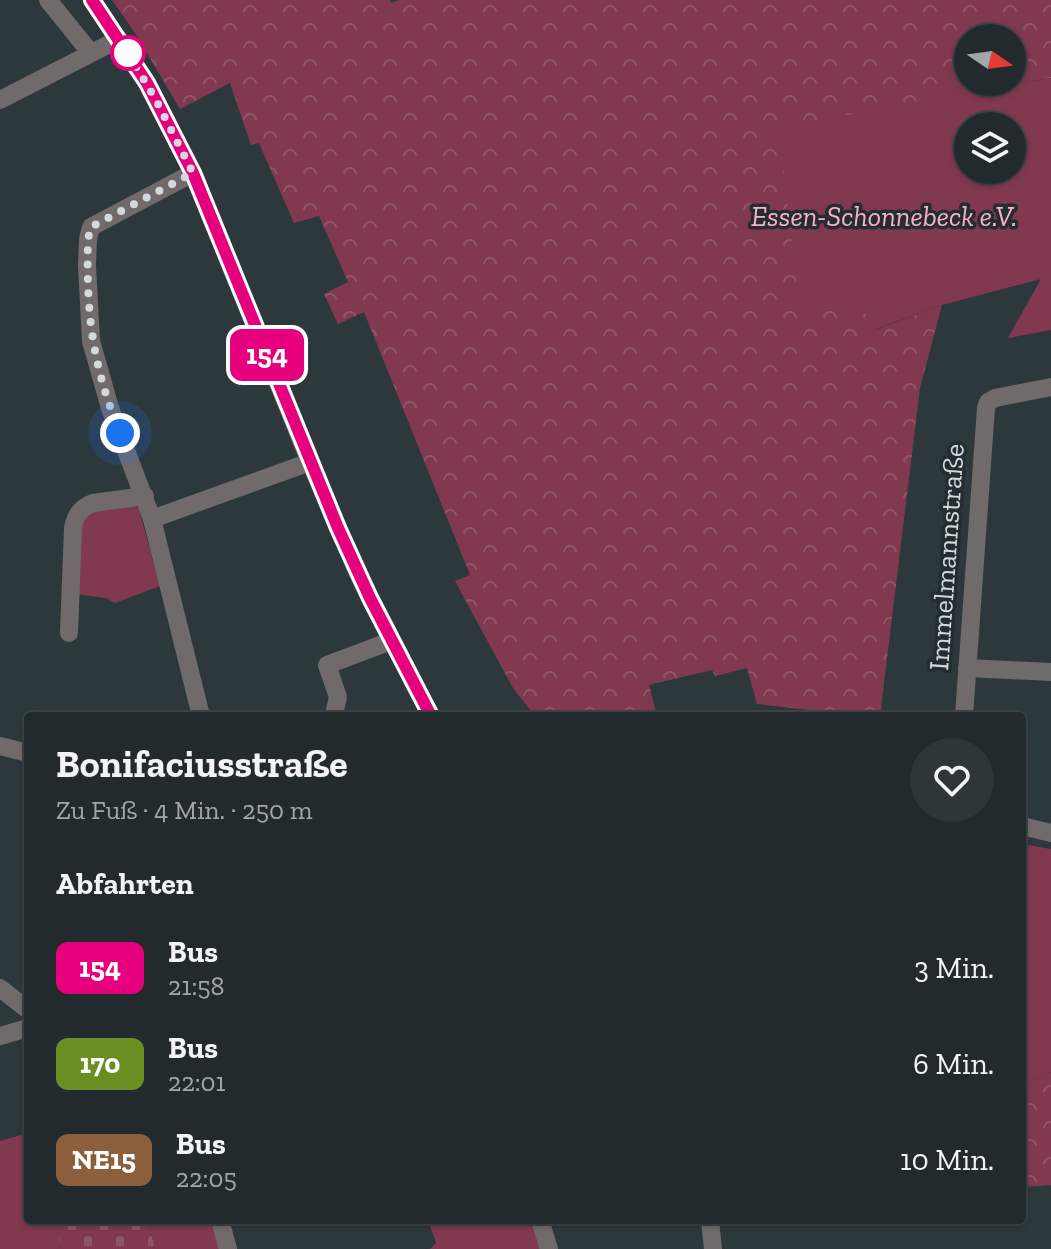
<!DOCTYPE html>
<html lang="de">
<head>
<meta charset="utf-8">
<style>
  :root { --surface:#222a2e; --page:#2e363a; --text:#f1f3f6; --muted:#a2a7aa; --line:#3f464a }
  body { margin:0; font-family:"Zilla Slab",serif; background:var(--page); color:var(--text); height:100vh; display:flex; flex-direction:column; font-size:30px; white-space:nowrap }
  * { box-sizing:border-box; margin:0 }
  p { font-size:26px; color:var(--muted) }
  .icon { flex:none; width:44px; height:44px; fill:none; stroke:currentColor; stroke-width:2; stroke-linecap:round; stroke-linejoin:round }
  .map { position:relative; flex:1; overflow:hidden }
  .panel { position:absolute; left:24px; top:712px; width:1002px; height:512px; display:flex; flex-direction:column; background:var(--surface); border-radius:8px; box-shadow:0 2px 6px #0004,0 0 0 2px var(--line) }
  .panel>* { flex:none }
  .badge { padding:0 16px; border-radius:12px; font-size:28px; line-height:52px }
  .needle { width:52px; rotate:103deg }
  .fabs { position:absolute; left:954px; top:24px; display:grid; gap:16px }
  .fabs a { display:grid; place-items:center; width:72px; height:72px; border-radius:50%; background:var(--surface); box-shadow:0 2px 6px #0004,0 0 0 2px var(--line); font-size:40px }
  .you { position:absolute; width:40px; height:40px; margin:-20px; border:6px solid #fff; border-radius:50%; background:#1a73e8; box-shadow:0 0 0 12px #1a73e833 }
  .map>.badge { position:absolute; translate:-50% -50%; box-shadow:0 0 0 4px #fff }
  h2 { padding:0 32px; font-size:30px; line-height:72px }
  .round { display:grid; place-items:center; flex:none; width:84px; height:84px; border-radius:42px; background:var(--page) }
  .summary { display:flex; align-items:center; justify-content:space-between; height:136px; padding:0 32px }
  h1 { font-size:38px; font-weight:800; line-height:60px }
  ul { padding:0; list-style:none }
  li { display:flex; align-items:center; gap:24px; height:96px; padding:0 32px }
  li div { flex:1 }
  li b { display:block; font-size:30px }
  li em { font-style:normal }
  li .badge { min-width:88px; font-weight:700; text-align:center }
  .map>svg:first-child { display:block }
  .forest { fill:url(#forest-crowns); fill-rule:evenodd }
  .cemetery { fill:url(#cemetery-stones) }
  .green { fill:#80394f; fill-rule:evenodd }
  .lines { fill:none; stroke-linecap:round; stroke-linejoin:round }
  .minor { stroke:#706a6b; stroke-width:18 }
  .line-casing { stroke:#fff; stroke-width:18 }
  .line { stroke:#e6007e; stroke-width:12 }
  .walk { stroke:#d3d9dd; stroke-width:8; stroke-dasharray:0 14.4 }
  .stop-dot { fill:#fff; stroke:#e6007e; stroke-width:4 }
  .labels { text-anchor:middle; stroke-width:7; stroke-linejoin:round; paint-order:stroke }
  .park-label { font-size:28px; font-style:italic; fill:#fdb0c4; stroke:#242d32 }
  .street-label { font-size:28px; fill:#d3d9dd; stroke:#242d32 }
</style>
</head>
<body>
<div class="map">
<svg width="1051" height="1249" viewBox="0 0 1051 1249">
  <defs>
    <pattern id="forest-crowns" width="20" height="18" patternUnits="userSpaceOnUse" patternTransform="scale(2)"><rect width="20" height="18" fill="#80394f"/><path d="M2 6a3 3 0 1 1 6 0M12 15a3 3 0 1 1 6 0" fill="none" stroke="#915568"/></pattern>
    <pattern id="cemetery-stones" width="16" height="16" patternUnits="userSpaceOnUse" patternTransform="scale(2)"><rect width="16" height="16" fill="#80394f"/><path d="M2 7V4a2 2 0 0 1 4 0v3zM10 15v-3a2 2 0 0 1 4 0v3z" fill="#915568"/></pattern>
  </defs>
  <rect width="100%" height="100%" fill="#2d383d"/>
  <!-- forest -->
  <g class="forest">
    <path d="M112,0H390L391,3L399,0H1051V78L970,91L863,310L877,329L942,305L920,388L880,716H827L825,712L757,704L747,668L715,676L712,670L649,685L657,716H535L513,688L455,581L470,575L364,312L338,324L324,294L348,282L319,216L294,223L259,143L251,145L230,83L180,109L135,33ZM968,38H1012V82H968Z"/>
    <polygon points="1051,1072 1051,1185 1022,1187 1022,1085"/>
  </g>
  <!-- cemetery -->
  <polygon class="cemetery" points="54,1220 148,1220 155,1249 61,1249"/>
  <!-- green -->
  <g class="green">
    <path d="M1051,78V330L1008,338L1041,279L942,305L876,329L863,310L799,308L779,128L970,91ZM1012,126V170H968V126Z"/>
    <polygon points="135,505 139,510 160,586 115,603 106,598 75,594 83,513"/>
    <polygon points="1022,844 1051,849 1051,1072 1022,1085"/>
    <polygon points="28,1133 28,1220 54,1220 61,1249 0,1249 0,1141"/>
    <polygon points="148,1220 214,1220 222,1249 155,1249"/>
    <polygon points="428,1220 535,1220 543,1249 430,1249 436,1243"/>
  </g>
  <g class="lines">
    <!-- minor -->
    <g class="minor">
      <polyline points="48,0 90,52"/>
      <polyline points="92,0 147,83 193,173 310,462 359,576 431,716"/>
      <polyline points="0,100 119,39"/>
      <polyline points="193,173 91,227 88,239 87,266 91,341 110,408 152,519 201,716"/>
      <polyline points="152,519 310,462"/>
      <path d="M69,633L73,528C75,516 80,508 93,503L145,496"/>
      <polyline points="967,668 1051,672"/>
      <polyline points="337,716 335,710 338,697 327,665 391,641"/>
      <polyline points="964,716 986,408 988,402 995,398 1051,387"/>
      <polyline points="0,746 28,753"/>
      <polyline points="1022,826 1051,833"/>
      <polyline points="0,988 28,1010"/>
      <polyline points="0,1036 28,1028"/>
      <polyline points="220,1220 228,1249"/>
      <polyline points="540,1220 549,1249"/>
      <polyline points="710,1220 713,1249"/>
    </g>
  </g>
  <g class="lines">
    <!-- line casing -->
    <g class="line-casing">
      <polyline id="line" points="92,0 147,83 193,173 338,528 370,598 431,716"/>
    </g>
    <!-- line -->
    <use href="#line" class="line"/>
    <!-- walk -->
    <path class="walk" d="M120,433C92,364 86,312 88,239L91,227L193,173L156,100L128,53"/>
  </g>
  <!-- markers -->
  <circle class="stop-dot" cx="128" cy="53" r="16"/>
  <g class="labels">
    <!-- park labels -->
    <g class="park-label">
      <text x="884" y="226">Essen-Schonnebeck e.V.</text>
    </g>
    <!-- street labels -->
    <g class="street-label">
      <text transform="translate(946 557) rotate(-86)" y="10">Immelmannstraße</text>
    </g>
  </g>
</svg>
<div class="fabs">
<a><svg class="needle" viewBox="-14 -14 28 28"><path d="M0-13l5 13h-10z" fill="#e53935"/><path d="M0 13l5-13h-10z" fill="#a2a7aa"/></svg></a>
<a><svg class="icon" aria-label="layers" viewBox="0 0 24 24"><path d="M12 4l9 5-9 5-9-5zM3 14l9 5 9-5"/></svg></a>
</div>
<div class="you" style="left:120px;top:433px"></div>
<b class="badge" style="left:267px;top:355px;background:#e6007e;color:#fff">154</b>
<section class="panel">
<div class="summary"><div><h1>Bonifaciusstraße</h1><p>Zu Fuß · 4 Min. · 250 m</p></div><a class="round"><svg class="icon" aria-label="heart" viewBox="0 0 24 24"><path d="M12 20l-8-8c-3-5 5-10 8-4 3-6 11-1 8 4z"/></svg></a></div>
<h2>Abfahrten</h2>
<ul>
<li><span class="badge" style="background:#e6007e;color:#fff">154</span><div><b>Bus</b><p>21:58</p></div><em>3 Min.</em></li>
<li><span class="badge" style="background:#6b8e23;color:#fff">170</span><div><b>Bus</b><p>22:01</p></div><em>6 Min.</em></li>
<li><span class="badge" style="background:#8b5e3c;color:#fff">NE15</span><div><b>Bus</b><p>22:05</p></div><em>10 Min.</em></li>
</ul>
</section>
</div>
</body>
</html>
